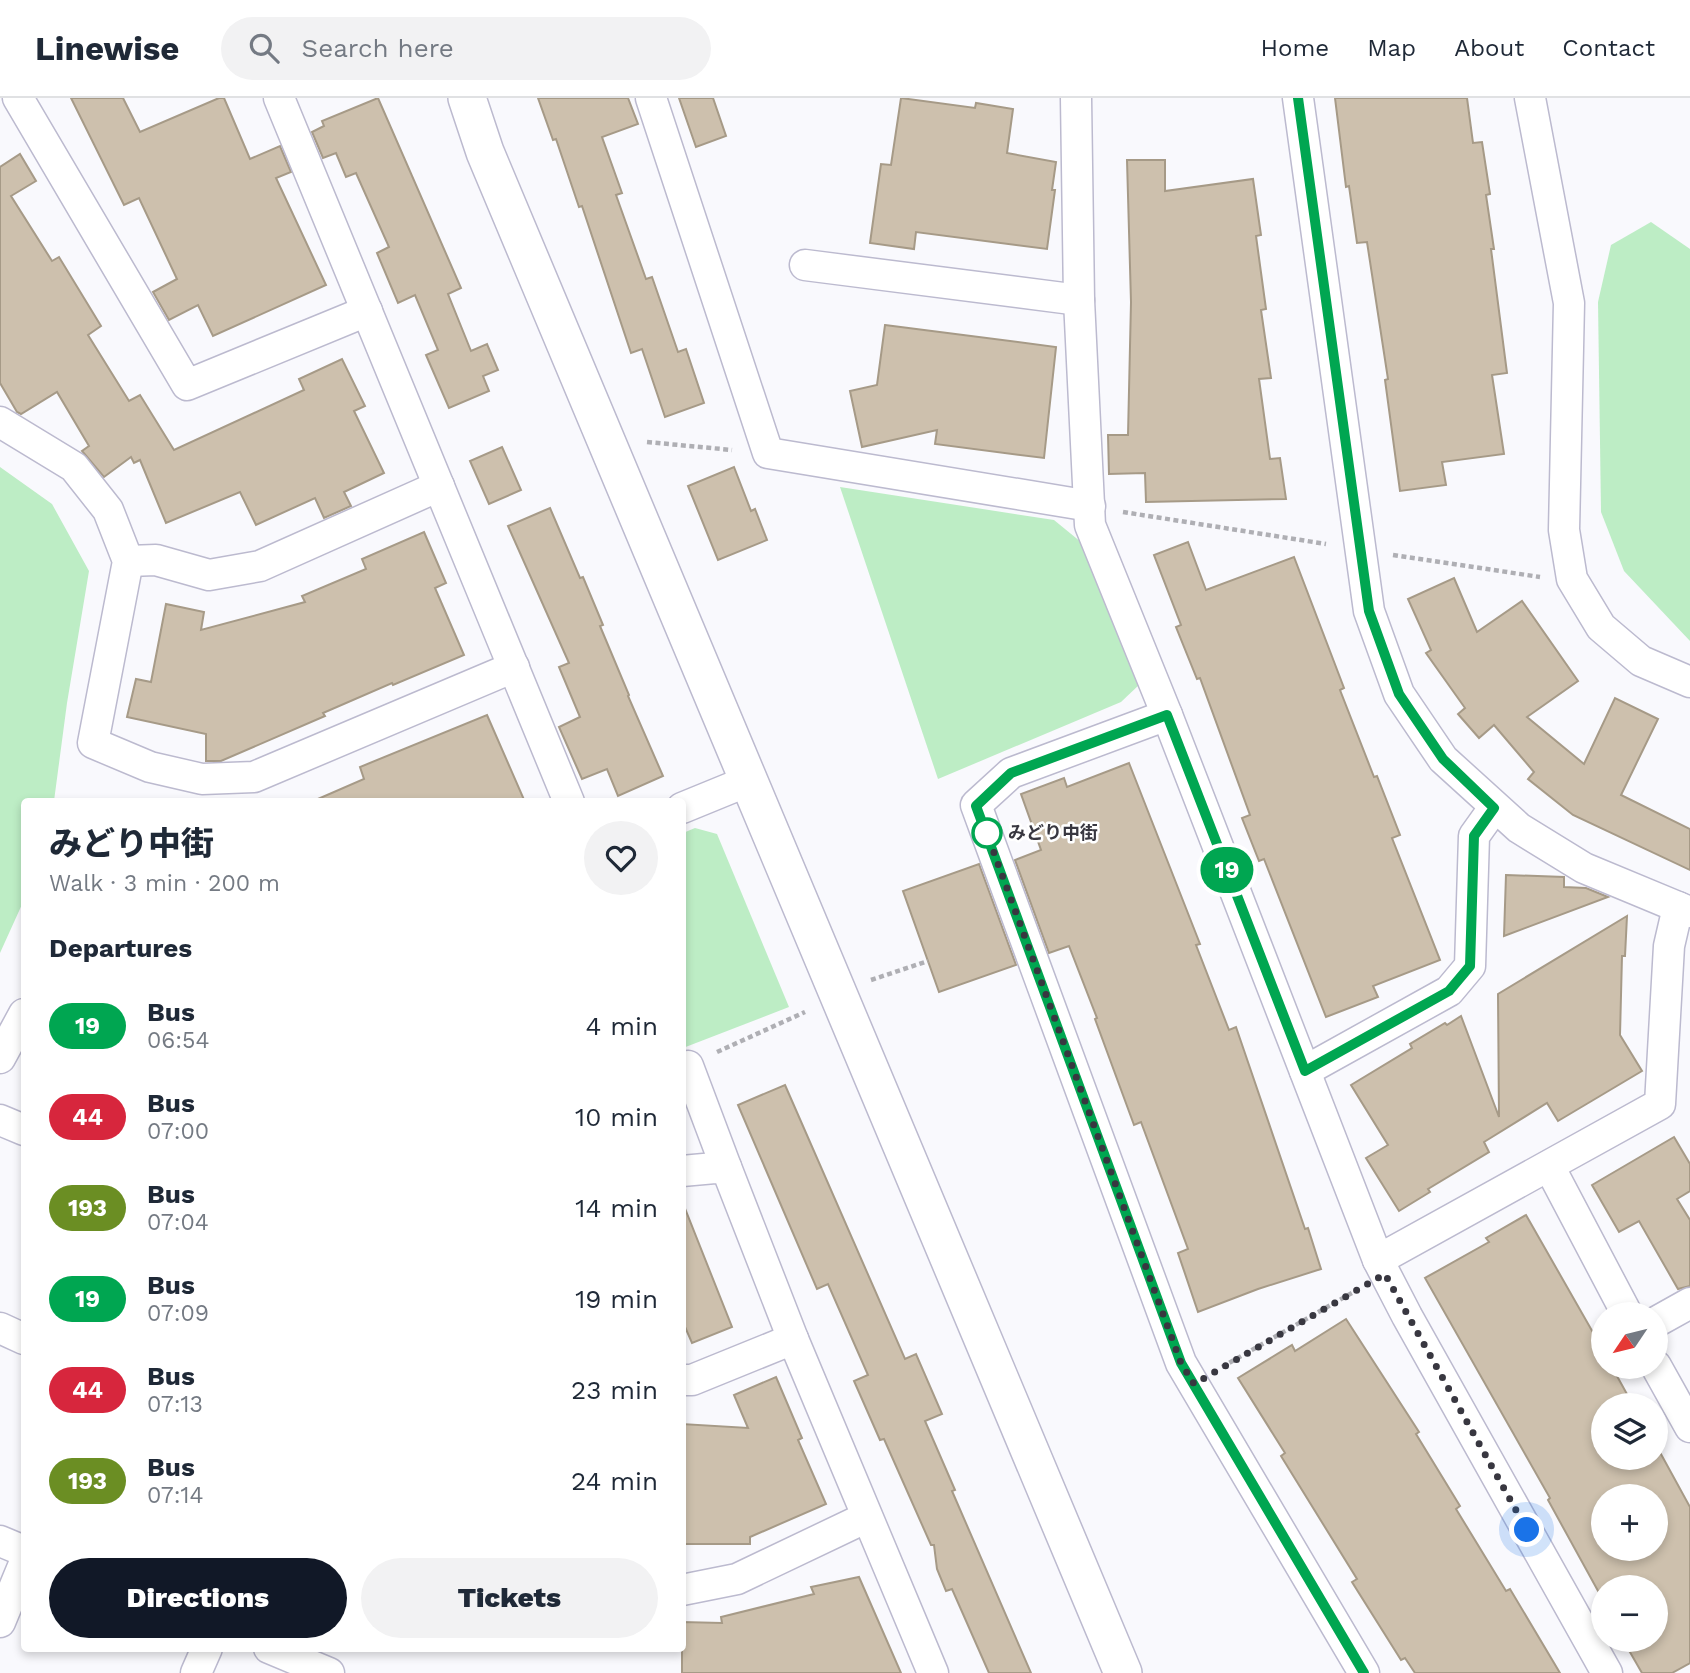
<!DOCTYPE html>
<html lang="en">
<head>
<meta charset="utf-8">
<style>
  :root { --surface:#fff; --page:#f2f2f3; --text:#1f2937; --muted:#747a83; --line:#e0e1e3; --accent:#111827 }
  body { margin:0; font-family:"Work Sans","Noto Sans JP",sans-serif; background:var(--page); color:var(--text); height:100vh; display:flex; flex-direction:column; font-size:26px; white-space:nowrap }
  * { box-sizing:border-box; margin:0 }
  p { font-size:23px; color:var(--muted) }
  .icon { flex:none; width:38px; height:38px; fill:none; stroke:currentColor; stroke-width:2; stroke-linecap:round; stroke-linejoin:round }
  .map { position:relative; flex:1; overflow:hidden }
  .drawer { position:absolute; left:21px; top:700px; width:665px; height:854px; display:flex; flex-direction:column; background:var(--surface); border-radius:7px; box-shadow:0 4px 10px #0003 }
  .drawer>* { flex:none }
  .badge { padding:0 14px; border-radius:23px; font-size:24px; line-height:46px }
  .needle { width:46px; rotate:235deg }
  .buttons { position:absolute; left:1591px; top:1204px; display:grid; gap:14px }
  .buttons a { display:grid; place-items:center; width:77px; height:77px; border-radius:50%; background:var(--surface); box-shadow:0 4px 10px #0003; font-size:35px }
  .you { position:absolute; width:35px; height:35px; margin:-18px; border:5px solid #fff; border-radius:50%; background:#1a73e8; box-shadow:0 0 0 10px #1a73e833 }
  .map>.badge { position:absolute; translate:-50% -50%; box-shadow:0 0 0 4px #fff }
  h2 { padding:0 28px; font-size:26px; line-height:63px }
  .round { display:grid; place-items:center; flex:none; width:74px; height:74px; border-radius:37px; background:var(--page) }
  .headline { display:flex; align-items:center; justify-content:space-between; height:119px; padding:0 28px }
  h1 { font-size:33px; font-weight:800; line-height:52px }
  .button { display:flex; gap:14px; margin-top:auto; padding:14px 28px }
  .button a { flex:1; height:80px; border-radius:42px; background:var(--accent); color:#fff; font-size:28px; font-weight:800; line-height:80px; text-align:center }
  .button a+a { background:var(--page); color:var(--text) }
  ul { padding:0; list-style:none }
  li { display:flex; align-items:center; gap:21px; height:91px; padding:0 28px }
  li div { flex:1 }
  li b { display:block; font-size:26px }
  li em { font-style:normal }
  li .badge { min-width:77px; font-weight:700; text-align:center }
  header { display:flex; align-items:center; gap:42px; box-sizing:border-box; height:98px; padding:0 35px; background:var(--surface); border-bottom:2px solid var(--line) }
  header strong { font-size:33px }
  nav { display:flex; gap:38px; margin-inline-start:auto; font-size:24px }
  .search { width:490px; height:63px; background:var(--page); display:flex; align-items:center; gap:18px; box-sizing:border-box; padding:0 24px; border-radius:38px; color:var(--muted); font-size:26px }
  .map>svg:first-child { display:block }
  .green { fill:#bdedc5 }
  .building { fill:#cdc0ad; stroke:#a69a87; stroke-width:2; fill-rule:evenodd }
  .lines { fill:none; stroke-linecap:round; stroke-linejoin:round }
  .minor-casing { stroke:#bcbacf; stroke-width:33 }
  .tertiary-casing { stroke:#bcbacf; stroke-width:40 }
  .path { stroke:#afafb4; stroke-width:4.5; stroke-dasharray:5 3.5; stroke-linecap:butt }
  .minor { stroke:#fff; stroke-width:30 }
  .tertiary { stroke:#fff; stroke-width:37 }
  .line-casing { stroke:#fff; stroke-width:16 }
  .line { stroke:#00a651; stroke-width:10 }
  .walk { stroke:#383740; stroke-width:7; stroke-dasharray:0 12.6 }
  .stop-dot { fill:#fff; stroke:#00a651; stroke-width:3.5 }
  .labels { text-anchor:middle; stroke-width:5; stroke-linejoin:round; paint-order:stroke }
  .stop-label { font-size:18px; font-weight:bold; fill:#383740; stroke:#fff; text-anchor:start }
</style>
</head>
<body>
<header>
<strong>Linewise</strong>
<div class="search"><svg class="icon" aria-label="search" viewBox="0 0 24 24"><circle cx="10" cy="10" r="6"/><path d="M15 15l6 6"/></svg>Search here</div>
<nav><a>Home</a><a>Map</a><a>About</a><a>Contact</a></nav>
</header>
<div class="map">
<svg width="1690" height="1575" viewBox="0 0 1690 1575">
  <rect width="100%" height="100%" fill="#f9f9fd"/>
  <!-- green -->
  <g class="green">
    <polygon points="1651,124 1690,151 1690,543 1624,473 1601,414 1598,204 1611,147"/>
    <polygon points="0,369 52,406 89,473 67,605 54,703 24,704 24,802 0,855"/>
    <polygon points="840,389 1054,422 1087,449 1140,586 1121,604 938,681"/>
    <polygon points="695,730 717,736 789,909 683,950 683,735"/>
  </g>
  <!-- building -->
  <g class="building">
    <polygon points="71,0 123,0 140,34 219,0 224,0 250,61 280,48 291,74 276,80 326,187 213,238 198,207 169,222 153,194 177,181 139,100 124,107"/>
    <polygon points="378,0 461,190 448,196 471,253 487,246 498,272 483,278 489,293 449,310 426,257 438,252 415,197 398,205 377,155 389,149 356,75 346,79 336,55 323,60 312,34 324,28 322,23"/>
    <polygon points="538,0 628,0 638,26 602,39 622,95 616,97 646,181 652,179 678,254 686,251 704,305 665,319 642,251 631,255 582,108 579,109 556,41 553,42"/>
    <polygon points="679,0 713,0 726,38 696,49"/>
    <polygon points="901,0 975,10 976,5 1013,11 1007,55 1056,64 1052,92 1055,92 1047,151 916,134 914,151 870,145 881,66 891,67"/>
    <polygon points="1335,0 1467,0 1473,45 1482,44 1490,96 1486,97 1494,151 1491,151 1507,275 1492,277 1504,356 1442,364 1446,387 1400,393 1385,282 1388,281 1367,144 1357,145 1349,88 1346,89"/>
    <polygon points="20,56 36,83 11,98 52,163 59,159 101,228 88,237 129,303 140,297 174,352 304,292 299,281 342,261 365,308 354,313 384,375 344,394 351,408 324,420 315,400 256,427 240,394 166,425 140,362 134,365 131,359 104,379 82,353 89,348 57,294 21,316 17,314 0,285 0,69"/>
    <polygon points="1127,62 1165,62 1165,93 1253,81 1261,137 1256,138 1266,211 1261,212 1271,280 1259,281 1270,361 1280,360 1286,401 1146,404 1145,375 1109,376 1108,337 1128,337 1131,204"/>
    <polygon points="885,227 1056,249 1044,360 935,346 937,332 862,349 850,293 877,287"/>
    <polygon points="502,349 521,392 489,406 470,363"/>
    <polygon points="734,369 751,413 755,411 767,442 718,462 688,388"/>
    <polygon points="550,410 580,480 583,479 603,527 600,528 629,597 628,598 663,678 618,698 607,671 582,681 559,629 580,619 559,569 569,565 508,428"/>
    <polygon points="424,434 446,485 435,490 464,557 393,587 392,585 323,615 325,618 221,663 206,663 206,636 127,619 136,581 151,584 166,506 204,514 201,532 305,504 302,498 366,471 362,461"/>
    <polygon points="1188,444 1206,492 1294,459 1344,590 1340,592 1374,679 1377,678 1400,737 1392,740 1440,862 1373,888 1378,899 1326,919 1264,761 1259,763 1242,720 1250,717 1200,580 1197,581 1176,529 1181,527 1154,457"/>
    <polygon points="1454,480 1477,534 1522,503 1578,583 1527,619 1584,666 1615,600 1658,621 1621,697 1690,731 1690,772 1573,717 1528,681 1534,674 1494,627 1479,640 1458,616 1465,610 1426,555 1431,552 1408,501"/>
    <polygon points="487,617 525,704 311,704 364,681 360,669"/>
    <polygon points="1129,665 1200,846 1196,847 1229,932 1236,929 1305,1131 1308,1130 1321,1171 1258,1191 1198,1214 1178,1155 1188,1151 1141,1024 1134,1027 1095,921 1097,920 1069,848 1049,855 1015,762 1041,752 1021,696 1064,680 1067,689"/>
    <polygon points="979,766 1016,867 939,894 903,793"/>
    <polygon points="1506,777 1564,779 1564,789 1586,790 1608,799 1504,838"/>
    <polygon points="1627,818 1625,858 1622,858 1620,937 1642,973 1558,1023 1547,1005 1484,1044 1489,1054 1428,1091 1430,1094 1399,1113 1366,1060 1388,1047 1351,987 1412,950 1410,946 1445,925 1447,927 1461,918 1499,1019 1498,896"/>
    <polygon points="785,987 905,1261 916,1256 942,1316 925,1323 955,1392 952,1393 1031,1575 989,1575 952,1491 946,1493 937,1471 934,1447 931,1447 884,1341 880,1342 854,1283 868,1277 828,1186 817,1191 738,1007"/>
    <polygon points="1674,1039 1690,1066 1690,1093 1677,1101 1690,1122 1690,1188 1678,1191 1639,1123 1619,1134 1592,1087"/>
    <polygon points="682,1108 684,1108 732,1229 692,1245 682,1222"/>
    <path d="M1526,1117L1603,1252V1269H1612L1633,1307H1603V1360H1656V1347L1690,1409V1565L1672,1575H1642L1623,1542H1656V1489H1603V1502L1548,1402L1550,1400L1425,1180L1489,1144L1486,1140ZM1603,1398H1656V1451H1603Z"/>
    <polygon points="1346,1221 1419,1334 1416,1336 1460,1408 1456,1411 1506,1493 1510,1491 1560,1575 1415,1575 1405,1560 1401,1562 1352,1484 1357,1481 1281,1358 1285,1355 1238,1280 1292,1247 1295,1253"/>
    <polygon points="776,1279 802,1340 798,1342 826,1406 750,1439 750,1446 682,1446 682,1326 748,1330 734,1297"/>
    <polygon points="859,1479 901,1575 682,1575 682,1524 722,1525 721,1519 814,1496 811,1489"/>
  </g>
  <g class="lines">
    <!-- minor casing -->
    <g class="minor-casing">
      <g id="minor">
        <polyline points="18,0 187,287 367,213"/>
        <polyline points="279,0 569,704"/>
        <polyline points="651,0 768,355 1090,408"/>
        <polyline points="1076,0 1079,202 1090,427 1167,617 1378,1162 1407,1218 1607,1575"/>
        <polyline points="1298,0 1369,513 1399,596 1443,661 1519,730 1584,770 1690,814"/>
        <polyline points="1530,0 1569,205 1564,432 1572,481 1601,529 1641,563 1690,584"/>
        <polyline points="805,167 1079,202"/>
        <polyline points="0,324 74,369 108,412 128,463 93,645 150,669 202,681 254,679 514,569"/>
        <polyline points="128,463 156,462 209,477 260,468 439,388"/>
        <polyline points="1167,617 1011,675 976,707 1181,1265 1364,1575"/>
        <polyline points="682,710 748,683"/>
        <polyline points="0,960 24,916"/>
        <polyline points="688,968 726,1069"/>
        <polyline points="1305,973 1449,893 1470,868 1474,738 1494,710"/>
        <polyline points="0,1022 24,1032"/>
        <polyline points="1549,1068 1627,1216"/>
        <polyline points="682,1073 726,1069 793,1241 933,1575"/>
        <polyline points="1378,1162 1660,1006 1669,848 1678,809"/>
        <polyline points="1656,1224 1690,1205"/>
        <polyline points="0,1230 24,1241"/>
        <polyline points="1656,1268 1690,1329"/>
        <polyline points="682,1282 692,1282 793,1241"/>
        <polyline points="0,1443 24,1453"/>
        <polyline points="682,1492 737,1481 867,1419"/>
        <polyline points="0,1524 24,1466"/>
        <polyline points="269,1550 329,1575"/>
        <polyline points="196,1575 207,1550"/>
      </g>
    </g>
    <!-- tertiary casing -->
    <g class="tertiary-casing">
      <polyline id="tertiary" points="467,0 485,54 1123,1575"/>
    </g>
    <!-- path -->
    <g class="path">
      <polyline points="647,344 732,352"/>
      <polyline points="1123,414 1326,446"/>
      <polyline points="1393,457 1540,479"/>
      <polyline points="871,882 928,863"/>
      <polyline points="717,954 805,914"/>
      <polyline points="1222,1269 1357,1192"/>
    </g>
    <!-- minor -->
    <use href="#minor" class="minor"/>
    <!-- tertiary -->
    <use href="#tertiary" class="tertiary"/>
  </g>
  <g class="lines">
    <!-- line casing -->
    <g class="line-casing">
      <polyline id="line" points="1298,0 1369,513 1399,596 1443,661 1494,710 1474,738 1470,868 1449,893 1305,973 1167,617 1011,675 976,708 1181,1265 1364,1575"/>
    </g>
    <!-- line -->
    <use href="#line" class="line"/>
    <!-- walk -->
    <polyline class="walk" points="987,735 986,733 1181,1265 1194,1286 1385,1176 1527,1432"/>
  </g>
  <!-- markers -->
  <circle class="stop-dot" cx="987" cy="735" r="14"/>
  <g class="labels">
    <!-- stop labels -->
    <g class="stop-label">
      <text x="1008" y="741">みどり中街</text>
    </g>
  </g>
</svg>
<div class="buttons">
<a><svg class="needle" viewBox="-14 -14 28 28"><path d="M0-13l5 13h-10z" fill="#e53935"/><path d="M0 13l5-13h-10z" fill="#747a83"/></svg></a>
<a><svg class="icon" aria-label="layers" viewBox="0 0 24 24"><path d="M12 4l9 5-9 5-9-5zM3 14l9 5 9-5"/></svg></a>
<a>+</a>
<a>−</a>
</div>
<div class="you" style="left:1527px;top:1432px"></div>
<b class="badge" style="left:1227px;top:772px;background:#00a651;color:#fff">19</b>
<section class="drawer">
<div class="headline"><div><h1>みどり中街</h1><p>Walk · 3 min · 200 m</p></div><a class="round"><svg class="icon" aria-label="heart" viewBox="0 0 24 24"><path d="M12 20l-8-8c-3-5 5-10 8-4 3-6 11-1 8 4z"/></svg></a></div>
<h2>Departures</h2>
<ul>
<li><span class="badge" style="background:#00a651;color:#fff">19</span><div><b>Bus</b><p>06:54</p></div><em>4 min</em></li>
<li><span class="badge" style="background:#d7263d;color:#fff">44</span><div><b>Bus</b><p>07:00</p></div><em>10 min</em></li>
<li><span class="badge" style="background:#6b8e23;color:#fff">193</span><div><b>Bus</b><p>07:04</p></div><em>14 min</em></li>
<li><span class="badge" style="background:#00a651;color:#fff">19</span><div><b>Bus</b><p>07:09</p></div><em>19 min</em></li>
<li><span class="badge" style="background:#d7263d;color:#fff">44</span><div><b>Bus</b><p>07:13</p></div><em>23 min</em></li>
<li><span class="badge" style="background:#6b8e23;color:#fff">193</span><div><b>Bus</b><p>07:14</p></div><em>24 min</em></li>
</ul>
<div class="button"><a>Directions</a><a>Tickets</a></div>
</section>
</div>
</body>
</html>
